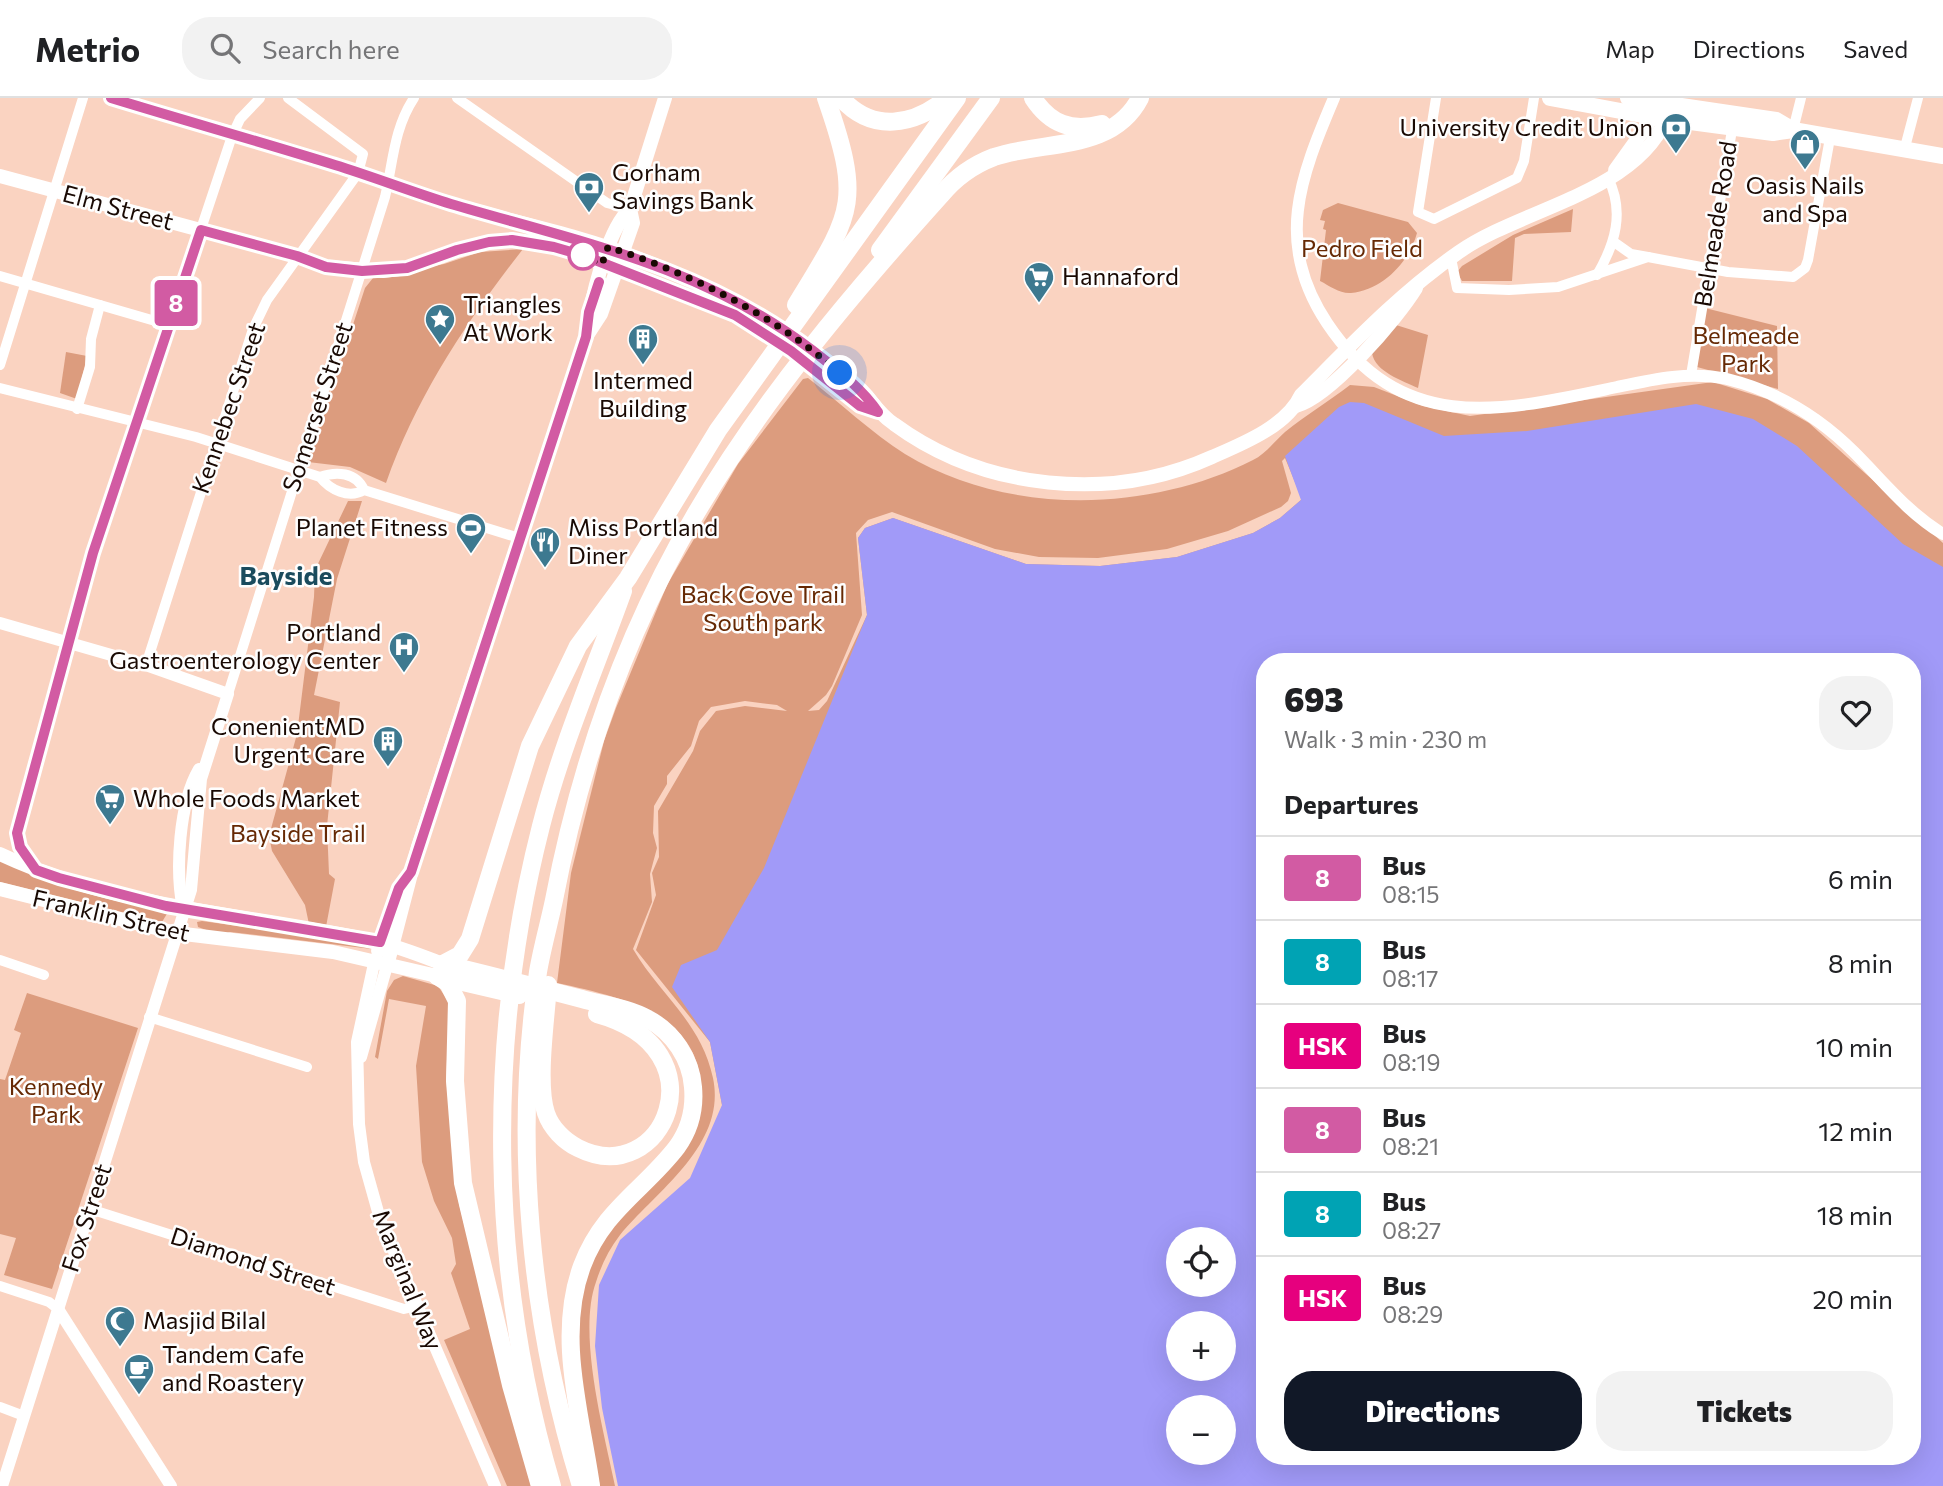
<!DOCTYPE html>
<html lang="en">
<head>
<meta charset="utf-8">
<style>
  :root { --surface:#fff; --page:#f2f2f2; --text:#202124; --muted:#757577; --line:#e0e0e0; --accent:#111827 }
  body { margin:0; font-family:Commissioner,sans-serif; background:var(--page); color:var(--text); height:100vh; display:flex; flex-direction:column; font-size:26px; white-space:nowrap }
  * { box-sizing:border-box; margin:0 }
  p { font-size:23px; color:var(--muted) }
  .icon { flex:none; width:38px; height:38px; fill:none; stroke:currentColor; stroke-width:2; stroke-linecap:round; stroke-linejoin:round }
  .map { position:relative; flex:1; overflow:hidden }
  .drawer { position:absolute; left:1256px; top:555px; width:665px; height:812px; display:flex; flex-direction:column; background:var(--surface); border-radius:28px; box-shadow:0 7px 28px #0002 }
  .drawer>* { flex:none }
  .badge { padding:0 14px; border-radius:5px; font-size:24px; line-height:46px }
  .tools { position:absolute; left:1166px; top:1129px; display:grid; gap:14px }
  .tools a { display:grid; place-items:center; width:70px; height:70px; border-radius:50%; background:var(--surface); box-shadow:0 7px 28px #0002; font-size:35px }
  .you { position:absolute; width:35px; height:35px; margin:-18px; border:5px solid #fff; border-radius:50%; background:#1a73e8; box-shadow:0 0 0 10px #1a73e833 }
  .map>.badge { position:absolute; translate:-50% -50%; box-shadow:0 0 0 4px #fff }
  h2 { padding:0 28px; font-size:26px; line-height:63px }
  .round { display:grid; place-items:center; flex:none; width:74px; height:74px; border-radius:28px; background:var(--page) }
  .summary { display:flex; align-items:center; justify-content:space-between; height:119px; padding:0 28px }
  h1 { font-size:33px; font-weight:800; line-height:52px }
  .cta { display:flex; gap:14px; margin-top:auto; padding:14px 28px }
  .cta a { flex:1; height:80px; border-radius:28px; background:var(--accent); color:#fff; font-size:28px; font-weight:800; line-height:80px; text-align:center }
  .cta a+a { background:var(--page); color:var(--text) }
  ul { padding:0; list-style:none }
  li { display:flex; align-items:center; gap:21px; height:84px; padding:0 28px; border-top:2px solid var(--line) }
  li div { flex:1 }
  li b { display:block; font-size:26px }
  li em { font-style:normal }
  li .badge { min-width:77px; font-weight:700; text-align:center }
  header { display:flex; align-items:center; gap:42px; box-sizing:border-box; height:98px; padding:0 35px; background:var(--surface); border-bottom:2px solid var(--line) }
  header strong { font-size:33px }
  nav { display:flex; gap:38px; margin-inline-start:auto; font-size:24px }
  .search { width:490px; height:63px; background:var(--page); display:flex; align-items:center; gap:18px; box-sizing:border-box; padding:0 24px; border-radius:28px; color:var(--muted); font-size:26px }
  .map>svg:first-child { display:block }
  .green { fill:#dc9c7e; fill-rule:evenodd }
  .water { fill:#a19af8; fill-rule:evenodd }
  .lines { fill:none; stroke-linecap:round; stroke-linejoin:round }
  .minor { stroke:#fff; stroke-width:10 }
  .tertiary { stroke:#fff; stroke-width:12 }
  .secondary { stroke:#fff; stroke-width:14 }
  .primary { stroke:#fff; stroke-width:14 }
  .trunk { stroke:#fff; stroke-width:16 }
  .motorway { stroke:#fff; stroke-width:18 }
  .line-casing { stroke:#fff; stroke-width:16 }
  .line { stroke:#d25ba3; stroke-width:10 }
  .walk { stroke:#190903; stroke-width:7; stroke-dasharray:0 12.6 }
  .stop-dot { fill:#fff; stroke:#d25ba3; stroke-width:3.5 }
  .labels { text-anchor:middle; stroke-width:5; stroke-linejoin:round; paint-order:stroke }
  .poi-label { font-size:24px; fill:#190903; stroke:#fefefe; text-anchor:start }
  .street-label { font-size:24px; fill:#190903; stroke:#fefefe }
  .park-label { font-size:24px; fill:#662904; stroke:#fefefe }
  .neighbourhood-label { font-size:26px; font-weight:bold; fill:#1a4b5d; stroke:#fefefe }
</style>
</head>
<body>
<header>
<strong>Metrio</strong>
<div class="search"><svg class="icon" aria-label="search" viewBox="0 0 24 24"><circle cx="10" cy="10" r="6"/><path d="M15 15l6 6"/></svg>Search here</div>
<nav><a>Map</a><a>Directions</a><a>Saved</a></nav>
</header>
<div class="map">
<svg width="1943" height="1388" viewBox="0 0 1943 1388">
  <rect width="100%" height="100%" fill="#fad3c1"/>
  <!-- green -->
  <g class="green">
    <path d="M1338,105L1408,124L1417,135C1409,164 1383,192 1351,195C1340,196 1330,188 1320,183L1326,132L1323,131L1325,123L1320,122L1323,112Z"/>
    <polygon points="1573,111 1571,134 1524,136 1515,140 1512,183 1462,183 1457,174 1462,168 1513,137"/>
    <path d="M523,151C466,224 417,298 386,385L350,369L308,364L365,190L373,180L444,166L480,154Z"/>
    <polygon points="1705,210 1777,228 1778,291 1697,269"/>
    <path d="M1396,227L1428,237L1418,290C1403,283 1375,274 1372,255Z"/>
    <polygon points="66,254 87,258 77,301 60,295"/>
    <path d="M808,280C839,304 872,335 905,356C1007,418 1149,415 1253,362C1265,356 1275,343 1285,334C1306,317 1329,303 1350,287L1374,289L1423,308L1470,318L1713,284L1767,301L1809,325L1943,445V1388H749L1225,1031L1265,1358H1913V564H1265L722,1007L710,944L636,852L656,797L652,775L659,759L658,713L693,653L700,633L716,613L745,608L787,613L777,607L745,603L711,609L699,623L691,648L667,678V686L654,708L653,735L657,750L650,776L652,804L633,851C660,897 701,924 713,980C727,1047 656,1093 620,1137C609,1151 601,1168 596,1184C577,1236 604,1334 615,1388H600C588,1326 565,1239 586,1177C606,1118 659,1070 698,1023C718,921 635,902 557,885L571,775L604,643L616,610L667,487L738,366L803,281ZM1285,360L1302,401L1280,420L1253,435L1177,459L1100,468L1026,466L893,420L865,430L858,440L867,517L827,603L819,612L808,613L826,597L832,588L862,517L856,435L868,422L892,414L995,451L1039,459L1098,460L1167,451L1228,433L1281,409L1288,403L1291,395L1282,363ZM1178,1141H1223V1186H1178ZM1178,1225H1223V1270H1178ZM1178,1309H1223V1354H1178Z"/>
    <polygon points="348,403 362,403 337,481 314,597 340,604 327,728 329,776 335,781 325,834 310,831 305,807 272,753 269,738 297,636 314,499 315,472"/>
    <polygon points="0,761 168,814 162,824 0,784"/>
    <polygon points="202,823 345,843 372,851 230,834 220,837 198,829 197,824"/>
    <polygon points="403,878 438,888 450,906 446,980 459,1106 531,1388 507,1388 444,1242 470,1231 451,1175 456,1166 452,1140 434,1103 422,1064 416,968 426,908 389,901 378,961 375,959 387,893 394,882"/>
    <polygon points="27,895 138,930 52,1191 4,1177 16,1140 0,1136 0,981 5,982 21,935 14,932"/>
  </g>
  <!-- water -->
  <path class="water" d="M1350,304L1364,305L1444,338L1527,333L1696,306L1753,321L1797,348L1903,446L1943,469V1388H618L602,1310L595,1248L599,1187L620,1142L690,1080L722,1007L710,944L672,889L681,867L717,852L764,770L867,517L858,440L865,430L893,420L1026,466L1100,468L1177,459L1253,435L1280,420L1301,402L1285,358L1339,309ZM1265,564H1913V1358H1265ZM1178,1141H1223V1186H1178ZM1178,1225H1223V1270H1178ZM1178,1309H1223V1354H1178Z"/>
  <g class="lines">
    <!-- minor -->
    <g class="minor">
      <polyline points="457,0 607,105 630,111"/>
      <polyline points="1436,0 1418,114 1434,121 1517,80 1524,63 1534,0"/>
      <polyline points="1793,32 1801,0"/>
      <polyline points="1904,53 1918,0"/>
      <polyline points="1614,144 1631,156 1648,159"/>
      <polyline points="1451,160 1457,190 1509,192 1558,189 1648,159 1728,174 1793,179 1805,170 1808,162 1830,40"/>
      <path d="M1597,177C1615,146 1625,114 1608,80"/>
      <polyline points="0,178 169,227"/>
      <polyline points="0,267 83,0"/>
      <polyline points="1691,277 1733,26"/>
      <path d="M0,290L196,339L320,379C330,392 349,401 364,392L519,440"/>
      <polyline points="77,311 90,269 91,241 100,207"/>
      <path d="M320,379C336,373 356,374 364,392"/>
      <polyline points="146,567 253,231 267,202 358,75 363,56 288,0"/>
      <path d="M228,596L385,99C393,64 394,30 414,0"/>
      <polyline points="34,768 20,749 17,735 93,455 232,38 240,21 260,0"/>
      <polyline points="0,862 44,877"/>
      <polyline points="149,919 307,969"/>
      <polyline points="90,1111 404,1211 417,1208"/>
      <polyline points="0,1188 49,1204 58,1211"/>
      <polyline points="0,1309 24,1318"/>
    </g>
    <!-- tertiary -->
    <g class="tertiary">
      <path d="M1334,0C1300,80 1274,145 1327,225C1403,339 1503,313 1617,289C1654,281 1690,273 1727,281C1776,293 1819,319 1854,354C1884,384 1907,414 1943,436"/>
      <polyline points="0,525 146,567 228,596 201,681 191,792 2,1388"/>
      <path d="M183,811C175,772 179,705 199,671"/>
      <polyline points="375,861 357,944 359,1026 364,1064 380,1121 495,1388"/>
      <polyline points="361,959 388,864"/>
      <polyline points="58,1211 171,1388"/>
    </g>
    <!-- secondary -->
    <g class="secondary">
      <path d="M111,0C186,23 263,43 337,68C375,80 411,94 449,105C510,124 573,135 632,158C692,181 749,206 801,244C823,260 849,278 867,298C876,309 882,318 894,326C984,392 1110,405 1212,359C1242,346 1287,328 1301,297C1352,246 1400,195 1459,154C1523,109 1644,94 1670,11"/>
      <polyline points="1615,72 1653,19 1660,14"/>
      <polyline points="0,78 297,158 326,169 383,173 407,170 457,152 489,144 512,142 554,149 585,158 735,217 791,253 861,308 878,314"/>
      <path d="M1296,308C1330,299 1397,221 1416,190"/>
    </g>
    <!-- primary -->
    <g class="primary">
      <polyline points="588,236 601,216 633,125 630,111 665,0"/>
      <path d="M0,756C119,812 251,815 378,844C400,849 422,858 443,866"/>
      <polyline points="0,791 176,835 333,854 437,878"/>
      <polyline points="378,853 399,790 406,781"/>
      <path d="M388,864L418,749L586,239C590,206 606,133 630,111"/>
    </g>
    <!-- trunk -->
    <g class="trunk">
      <polyline points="1550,0 1653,19 1773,35 1793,32 1943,58"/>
      <polyline points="1628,0 1776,22 1793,32"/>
    </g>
    <!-- motorway -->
    <g class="motorway">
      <path d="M841,0C872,35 914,28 947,0"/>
      <path d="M1033,0C1050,26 1071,34 1102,26"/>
      <polyline points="880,152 991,0"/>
      <path d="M796,207C852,115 863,106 826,0"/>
      <polyline points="443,866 460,857 470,841 530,648 578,548 628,480 718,332 957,0"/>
      <path d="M443,866C490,877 536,889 582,901C604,907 628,910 648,921C673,934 691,961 693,989C695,1011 690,1031 677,1049C644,1092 603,1112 582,1168C556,1238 581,1317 591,1388"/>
      <polyline points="437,878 519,897"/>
      <polyline points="437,878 448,885 457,903 455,983 463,1085 511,1287 540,1388"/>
      <path d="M548,887C546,920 536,985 546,1015C551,1030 564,1043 578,1050C663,1093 725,951 597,916"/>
      <path d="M552,1388C489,1175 486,943 541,728C562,646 595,571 623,493"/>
      <path d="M581,1388C530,1224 513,1044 538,874C542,850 549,826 554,802C580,666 625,536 695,417C763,301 851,197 941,97C955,80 973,67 994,59C1044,42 1112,54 1140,0"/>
    </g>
  </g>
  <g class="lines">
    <!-- line casing -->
    <g class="line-casing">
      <path id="line" d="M111,0C186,23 261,44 335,67C374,79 412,94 451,106C580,144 702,168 812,252C836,271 861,289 878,314L860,308L791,253L735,217L585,158L554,149L512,142L489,144L457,152L407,170L362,173L326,169L297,158L201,132L93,455L17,735L20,749L36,772L59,780L166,808L380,844L399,790L411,774L586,239L589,214L599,184"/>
    </g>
    <!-- line -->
    <use href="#line" class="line"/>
    <!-- walk -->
    <path class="walk" d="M583,157L602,166L608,149C693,176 773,217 840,275"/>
  </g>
  <!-- icons -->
  <defs>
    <g id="bank-pin" transform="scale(1.575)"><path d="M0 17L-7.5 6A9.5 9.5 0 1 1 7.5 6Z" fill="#3d7990" stroke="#fefefe"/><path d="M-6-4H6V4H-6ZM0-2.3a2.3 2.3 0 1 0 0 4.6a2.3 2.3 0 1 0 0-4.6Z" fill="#fff"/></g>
    <g id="shop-pin" transform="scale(1.575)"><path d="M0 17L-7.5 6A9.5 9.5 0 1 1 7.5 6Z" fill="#3d7990" stroke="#fefefe"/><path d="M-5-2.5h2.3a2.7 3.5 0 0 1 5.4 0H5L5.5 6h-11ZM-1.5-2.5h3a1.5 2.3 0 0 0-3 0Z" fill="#fff"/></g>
    <g id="supermarket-pin" transform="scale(1.575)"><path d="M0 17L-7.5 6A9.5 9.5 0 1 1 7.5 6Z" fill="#3d7990" stroke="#fefefe"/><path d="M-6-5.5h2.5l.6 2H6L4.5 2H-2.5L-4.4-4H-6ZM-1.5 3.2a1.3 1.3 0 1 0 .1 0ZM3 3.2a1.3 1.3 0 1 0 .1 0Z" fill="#fff"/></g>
    <g id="sight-pin" transform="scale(1.575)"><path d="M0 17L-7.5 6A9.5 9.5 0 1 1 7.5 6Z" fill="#3d7990" stroke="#fefefe"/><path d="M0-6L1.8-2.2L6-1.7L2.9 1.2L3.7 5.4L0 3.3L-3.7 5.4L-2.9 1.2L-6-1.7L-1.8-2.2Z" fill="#fff"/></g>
    <g id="building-pin" transform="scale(1.575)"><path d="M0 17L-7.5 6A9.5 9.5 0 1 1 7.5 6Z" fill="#3d7990" stroke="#fefefe"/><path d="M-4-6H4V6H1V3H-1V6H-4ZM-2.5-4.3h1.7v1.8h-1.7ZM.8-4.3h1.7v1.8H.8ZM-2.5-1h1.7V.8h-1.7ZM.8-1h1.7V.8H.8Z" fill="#fff"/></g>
    <g id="stadium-pin" transform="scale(1.575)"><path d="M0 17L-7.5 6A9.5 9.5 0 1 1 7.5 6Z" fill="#3d7990" stroke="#fefefe"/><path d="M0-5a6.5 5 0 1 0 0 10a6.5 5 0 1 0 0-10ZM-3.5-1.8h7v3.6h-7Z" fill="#fff"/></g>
    <g id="restaurant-pin" transform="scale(1.575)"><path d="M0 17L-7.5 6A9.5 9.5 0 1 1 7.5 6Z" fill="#3d7990" stroke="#fefefe"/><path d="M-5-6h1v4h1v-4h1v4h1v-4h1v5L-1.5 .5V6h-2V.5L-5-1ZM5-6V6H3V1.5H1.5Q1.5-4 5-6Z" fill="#fff"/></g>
    <g id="hospital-pin" transform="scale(1.575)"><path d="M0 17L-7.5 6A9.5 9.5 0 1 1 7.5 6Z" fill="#3d7990" stroke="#fefefe"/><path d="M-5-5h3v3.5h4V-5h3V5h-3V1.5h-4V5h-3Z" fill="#fff"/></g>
    <g id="mosque-pin" transform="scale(1.575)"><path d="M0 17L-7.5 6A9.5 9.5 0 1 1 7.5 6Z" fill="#3d7990" stroke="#fefefe"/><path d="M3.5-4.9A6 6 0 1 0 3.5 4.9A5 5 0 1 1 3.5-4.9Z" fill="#fff"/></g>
    <g id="cafe-pin" transform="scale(1.575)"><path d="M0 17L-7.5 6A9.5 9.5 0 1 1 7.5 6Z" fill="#3d7990" stroke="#fefefe"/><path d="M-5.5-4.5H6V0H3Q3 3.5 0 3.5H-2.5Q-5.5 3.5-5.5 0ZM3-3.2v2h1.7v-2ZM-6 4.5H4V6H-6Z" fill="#fff"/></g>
  </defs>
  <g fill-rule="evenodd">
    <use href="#bank-pin" x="1676" y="30"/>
    <use href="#shop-pin" x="1805" y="46"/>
    <use href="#bank-pin" x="589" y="89"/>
    <use href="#supermarket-pin" x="1039" y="179"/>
    <use href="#sight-pin" x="440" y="221"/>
    <use href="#building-pin" x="643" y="241"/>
    <use href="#stadium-pin" x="471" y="430"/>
    <use href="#restaurant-pin" x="545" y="444"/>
    <use href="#hospital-pin" x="404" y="549"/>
    <use href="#building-pin" x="388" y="643"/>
    <use href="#supermarket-pin" x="110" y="701"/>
    <use href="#mosque-pin" x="120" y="1223"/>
    <use href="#cafe-pin" x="139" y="1271"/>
  </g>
  <!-- markers -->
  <circle class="stop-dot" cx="583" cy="157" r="14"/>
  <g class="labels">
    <!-- poi labels -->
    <g class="poi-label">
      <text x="1653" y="38" text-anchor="end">University Credit Union</text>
      <text x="612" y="83">Gorham<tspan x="612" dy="28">Savings Bank</tspan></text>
      <text x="1805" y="96" text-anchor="middle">Oasis Nails<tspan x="1805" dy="28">and Spa</tspan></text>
      <text x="1062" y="187">Hannaford</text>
      <text x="463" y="215">Triangles<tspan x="463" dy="28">At Work</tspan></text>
      <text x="643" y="291" text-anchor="middle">Intermed<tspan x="643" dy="28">Building</tspan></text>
      <text x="448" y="438" text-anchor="end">Planet Fitness</text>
      <text x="568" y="438">Miss Portland<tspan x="568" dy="28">Diner</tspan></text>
      <text x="381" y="543" text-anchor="end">Portland<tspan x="381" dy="28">Gastroenterology Center</tspan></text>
      <text x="365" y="637" text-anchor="end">ConenientMD<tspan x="365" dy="28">Urgent Care</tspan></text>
      <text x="133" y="709">Whole Foods Market</text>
      <text x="143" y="1231">Masjid Bilal</text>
      <text x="162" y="1265">Tandem Cafe<tspan x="162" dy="28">and Roastery</tspan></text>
    </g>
    <!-- street labels -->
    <g class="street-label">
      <text transform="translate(118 110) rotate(15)" y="8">Elm Street</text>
      <text transform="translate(1716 126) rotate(-81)" y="8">Belmeade Road</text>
      <text transform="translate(318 309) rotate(-72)" y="8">Somerset Street</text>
      <text transform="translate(229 310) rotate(-71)" y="8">Kennebec Street</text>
      <text transform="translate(111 818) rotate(13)" y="8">Franklin Street</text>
      <text transform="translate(87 1120) rotate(-72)" y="8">Fox Street</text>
      <text transform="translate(253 1164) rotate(18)" y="8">Diamond Street</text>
      <text transform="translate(407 1182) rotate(68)" y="8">Marginal Way</text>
    </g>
    <!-- park labels -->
    <g class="park-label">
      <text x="1362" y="159">Pedro Field</text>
      <text x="1746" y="246">Belmeade<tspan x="1746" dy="28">Park</tspan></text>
      <text x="763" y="505">Back Cove Trail<tspan x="763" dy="28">South park</tspan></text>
      <text x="298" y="744">Bayside Trail</text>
      <text x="56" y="997">Kennedy<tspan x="56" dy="28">Park</tspan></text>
    </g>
    <!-- neighbourhood labels -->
    <g class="neighbourhood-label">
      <text x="286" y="487">Bayside</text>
    </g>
  </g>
</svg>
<div class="tools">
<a><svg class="icon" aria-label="locate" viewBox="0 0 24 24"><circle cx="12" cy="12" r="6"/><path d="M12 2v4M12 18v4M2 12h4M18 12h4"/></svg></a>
<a>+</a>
<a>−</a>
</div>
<div class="you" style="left:840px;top:275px"></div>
<b class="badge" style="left:176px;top:205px;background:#d25ba3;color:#fff">8</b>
<section class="drawer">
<div class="summary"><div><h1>693</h1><p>Walk · 3 min · 230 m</p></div><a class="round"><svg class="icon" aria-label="heart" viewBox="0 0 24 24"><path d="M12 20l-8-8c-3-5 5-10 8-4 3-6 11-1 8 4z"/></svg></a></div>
<h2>Departures</h2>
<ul>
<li><span class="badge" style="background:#d25ba3;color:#fff">8</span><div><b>Bus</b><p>08:15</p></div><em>6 min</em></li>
<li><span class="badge" style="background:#00a3b4;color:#fff">8</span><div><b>Bus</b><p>08:17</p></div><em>8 min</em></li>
<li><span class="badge" style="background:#e6007e;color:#fff">HSK</span><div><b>Bus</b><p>08:19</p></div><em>10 min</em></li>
<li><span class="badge" style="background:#d25ba3;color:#fff">8</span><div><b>Bus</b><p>08:21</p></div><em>12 min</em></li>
<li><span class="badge" style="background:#00a3b4;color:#fff">8</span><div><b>Bus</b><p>08:27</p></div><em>18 min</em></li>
<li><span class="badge" style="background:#e6007e;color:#fff">HSK</span><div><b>Bus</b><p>08:29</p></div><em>20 min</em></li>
</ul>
<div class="cta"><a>Directions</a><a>Tickets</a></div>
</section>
</div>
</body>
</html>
